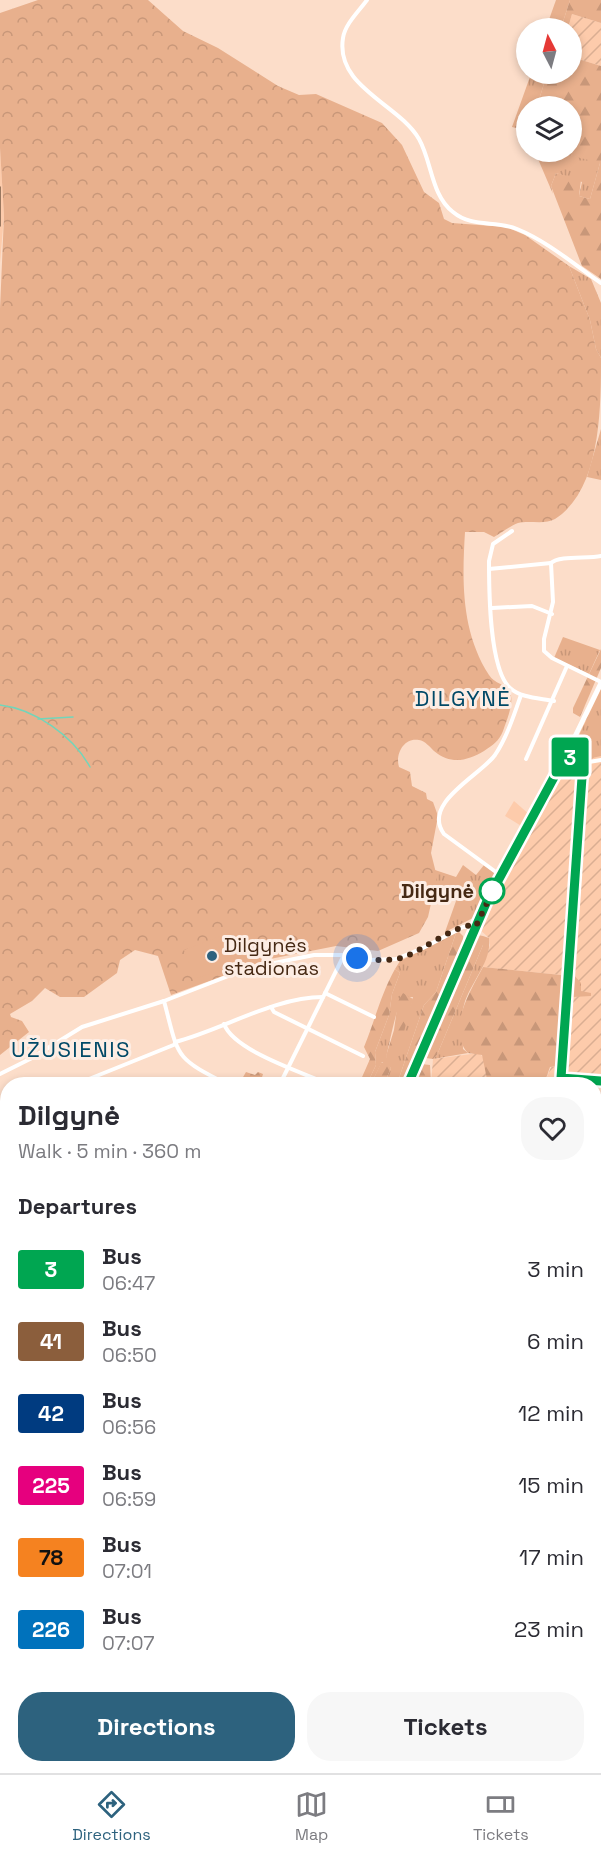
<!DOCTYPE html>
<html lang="en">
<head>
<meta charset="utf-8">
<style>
  :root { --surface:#fff; --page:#f7f7f7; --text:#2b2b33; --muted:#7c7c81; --line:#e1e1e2; --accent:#2d627e }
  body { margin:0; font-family:"Space Grotesk",sans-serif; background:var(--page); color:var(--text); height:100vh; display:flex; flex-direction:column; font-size:22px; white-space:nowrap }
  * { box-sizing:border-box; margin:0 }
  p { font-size:20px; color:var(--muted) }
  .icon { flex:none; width:33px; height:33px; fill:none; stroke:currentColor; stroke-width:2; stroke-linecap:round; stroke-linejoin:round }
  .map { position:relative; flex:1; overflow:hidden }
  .sheet { position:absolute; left:0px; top:1077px; width:602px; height:696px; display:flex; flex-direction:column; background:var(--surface); border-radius:24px 24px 0 0; box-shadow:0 3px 9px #0003 }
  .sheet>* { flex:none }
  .badge { padding:0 12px; border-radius:4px; font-size:21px; line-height:39px }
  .needle { width:39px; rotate:354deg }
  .controls { position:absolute; left:516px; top:18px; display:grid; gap:12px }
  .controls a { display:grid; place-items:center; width:66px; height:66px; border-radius:50%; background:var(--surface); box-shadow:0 3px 9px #0003; font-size:30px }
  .you { position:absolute; width:30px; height:30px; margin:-15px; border:4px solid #fff; border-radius:50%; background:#1a73e8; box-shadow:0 0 0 9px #1a73e833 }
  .map>.badge { position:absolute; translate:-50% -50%; box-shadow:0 0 0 3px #fff }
  h2 { padding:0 18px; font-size:22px; line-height:54px }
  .round { display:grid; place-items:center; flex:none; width:63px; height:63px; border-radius:24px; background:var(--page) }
  .headline { display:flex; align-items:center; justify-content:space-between; height:102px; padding:0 18px }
  h1 { font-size:28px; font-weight:700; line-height:45px }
  .cta { display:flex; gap:12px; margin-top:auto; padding:12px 18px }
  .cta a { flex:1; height:69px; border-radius:24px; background:var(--accent); color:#fff; font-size:24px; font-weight:700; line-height:69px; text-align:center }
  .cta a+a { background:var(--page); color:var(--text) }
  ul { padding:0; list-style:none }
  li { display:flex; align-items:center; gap:18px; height:72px; padding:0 18px }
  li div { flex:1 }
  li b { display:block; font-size:22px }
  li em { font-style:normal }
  li .badge { min-width:66px; font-weight:700; text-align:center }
  .tab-bar { display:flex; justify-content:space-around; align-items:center; height:84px; border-top:2px solid var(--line); background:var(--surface); font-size:16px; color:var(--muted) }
  .tab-bar a { display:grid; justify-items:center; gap:3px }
  .tab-bar .current { color:var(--accent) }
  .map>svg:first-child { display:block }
  .built { fill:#fdcbab }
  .industrial { fill:url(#industrial-furrows) }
  .grass { fill:url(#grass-tufts); fill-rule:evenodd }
  .forest { fill:url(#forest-firs) }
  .park { fill:url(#park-crowns) }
  .garden { fill:url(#garden-dots) }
  .pitch { fill:#e8b08d }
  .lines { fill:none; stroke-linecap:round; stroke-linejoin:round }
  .stream { stroke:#72d5ba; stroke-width:1.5 }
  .minor { stroke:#fff; stroke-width:4 }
  .major { stroke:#fff; stroke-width:5 }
  .rail { stroke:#795c47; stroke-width:1.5 }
  .line-casing { stroke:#fff; stroke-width:14 }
  .line { stroke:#00a651; stroke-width:9 }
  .walk { stroke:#462914; stroke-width:6; stroke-dasharray:0 10.8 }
  .stop-dot { fill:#fff; stroke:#00a651; stroke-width:3 }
  .poi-dot { fill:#2d627e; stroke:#fdede4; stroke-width:2 }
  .labels { text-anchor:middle; stroke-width:6; stroke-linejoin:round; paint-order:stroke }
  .stop-label { font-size:20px; font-weight:bold; fill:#462914; stroke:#fdede4; text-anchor:end }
  .poi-label { font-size:20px; fill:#462914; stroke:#fdede4; text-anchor:start }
  .quarter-label { font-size:22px; letter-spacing:1.5px; fill:#004967; stroke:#fdede4 }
</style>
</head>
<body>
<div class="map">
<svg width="601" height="1773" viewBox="0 0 601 1773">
  <defs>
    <pattern id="industrial-furrows" width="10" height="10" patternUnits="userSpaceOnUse" patternTransform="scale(1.5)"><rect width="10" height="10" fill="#fdcbab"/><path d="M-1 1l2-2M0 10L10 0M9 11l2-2" fill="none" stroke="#daae92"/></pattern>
    <pattern id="grass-tufts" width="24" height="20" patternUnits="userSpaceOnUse" patternTransform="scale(1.5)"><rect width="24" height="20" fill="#e8b08d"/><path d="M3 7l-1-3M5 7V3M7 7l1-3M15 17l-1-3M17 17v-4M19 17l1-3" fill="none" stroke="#c89779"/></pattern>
    <pattern id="forest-firs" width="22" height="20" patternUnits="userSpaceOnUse" patternTransform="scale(1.5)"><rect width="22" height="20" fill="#e8b08d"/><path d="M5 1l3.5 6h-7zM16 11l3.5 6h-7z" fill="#c89779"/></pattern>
    <pattern id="park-crowns" width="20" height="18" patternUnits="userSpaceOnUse" patternTransform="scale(1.5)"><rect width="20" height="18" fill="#e8b08d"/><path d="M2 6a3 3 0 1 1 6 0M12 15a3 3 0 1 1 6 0" fill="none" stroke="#c89779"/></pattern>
    <pattern id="garden-dots" width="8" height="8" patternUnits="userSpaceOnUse" patternTransform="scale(1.5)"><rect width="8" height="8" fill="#e8b08d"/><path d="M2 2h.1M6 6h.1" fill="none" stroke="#c89779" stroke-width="1.8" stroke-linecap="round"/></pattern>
  </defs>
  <rect width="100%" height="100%" fill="#fcddc9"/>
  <!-- built -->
  <g class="built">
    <polygon points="0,148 4,216 0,263"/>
    <polygon points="514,801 530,815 523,827 505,816"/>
  </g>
  <!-- industrial -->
  <g class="industrial">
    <polygon points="572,14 601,23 601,66 572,57 572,28 568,28"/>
    <polygon points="601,689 601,1083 567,1081 564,1084 544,1084 551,1067 558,1066 564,978 561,975 483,967 490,945 489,938 478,928"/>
    <polygon points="479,1053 485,1059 488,1084 431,1084 433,1059"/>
    <polygon points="597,1093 601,1093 601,1294 594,1294 594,1100 597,1100"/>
    <polygon points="244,1766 308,1766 297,1773 280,1773 276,1768 270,1773 249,1773"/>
  </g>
  <!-- grass -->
  <g class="grass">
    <polygon points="556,0 570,0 561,28 546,28"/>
    <polygon points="531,74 547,74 537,106 526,106 526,134 525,130 512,127"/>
    <polygon points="535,152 538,157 561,153 598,161 600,163 590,199 579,196 582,182 556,173 551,186 553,194"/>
    <polygon points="569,266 591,279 601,303 601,358 596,349 590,320"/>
    <polygon points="601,429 601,480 587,477"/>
    <polygon points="563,637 600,650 589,674 554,658"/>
    <polygon points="601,689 601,756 583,760 572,755 572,750"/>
    <polygon points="463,865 476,875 484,865 496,874 475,917 445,932 456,901 434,892 432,884 435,870 456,877"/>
    <path d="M456,933L436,992L424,1005L397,1084H384L391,1068L382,1062L371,1084H367L376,1065L375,1052L389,1015L392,994L400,973L395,969L400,961ZM413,997L405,1024L386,1058C390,1041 395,1013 402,998Z"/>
    <path d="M483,936L489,938C492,963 470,982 464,1005C460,1017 463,1035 463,1049L468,1053L433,1059L437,1055L483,945Z"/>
    <polygon points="0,1127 7,1127 7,1208 0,1213"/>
  </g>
  <!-- forest -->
  <g class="forest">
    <polygon points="570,0 601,0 601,23 572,14 568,28 561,28"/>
    <polygon points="572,57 601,66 601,279 582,266 551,186 556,173 581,180 579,196 590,199 600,163 561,153 556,161 544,161 535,152 572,152 572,106 537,106 547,74 572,74"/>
    <polygon points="601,649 601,668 580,717 573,713 573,708"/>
    <polygon points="459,932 463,936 463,942 404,1084 397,1084 424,1005 436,992 456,933"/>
    <polygon points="478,935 483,936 483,945 437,1055 433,1059 426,1058"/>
    <path d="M483,967L561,975L564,978L558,1066L550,1067L544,1084H488L482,1055L468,1053C446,1029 471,990 483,967Z"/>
    <path d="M395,969L400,973L392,994L389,1015L375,1052L376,1065L367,1084H359L370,1059L364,1047C375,1020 381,994 395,969Z"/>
    <polygon points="573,974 581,983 581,991 591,993 591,996 573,997 571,1008"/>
    <polygon points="403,993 413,999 396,1060 392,1062 387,1060 386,1056 394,1030 398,1001"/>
    <polygon points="385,1062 391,1068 384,1084 371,1084 381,1063"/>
    <polygon points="421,1064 430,1065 431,1084 412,1084"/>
    <polygon points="246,1072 255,1075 258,1072 263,1074 260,1084 239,1084"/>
    <polygon points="7,1212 5,1234 7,1235 7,1260 0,1255 0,1218"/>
    <polygon points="7,1268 7,1329 4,1330 0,1329 0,1281"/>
    <polygon points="0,1349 7,1352 7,1472 0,1468"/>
    <polygon points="594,1450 601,1458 601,1499 600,1495 594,1495"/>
    <polygon points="7,1479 7,1608 0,1623 0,1490"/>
    <polygon points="594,1684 601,1684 601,1766 594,1765"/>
    <polygon points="7,1757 8,1766 63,1766 58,1773 0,1773 0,1762"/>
    <polygon points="70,1766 182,1766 187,1773 81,1773"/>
  </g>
  <!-- park -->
  <path class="park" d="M38,0H148L183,31L218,48L278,86L299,95L316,94L382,123L402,145L424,192L439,203L444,219L452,223L506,227L525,235L569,266L590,320L596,349L601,358C601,408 601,490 555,519C545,525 529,520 518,523C510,526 501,533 494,537L484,532H465C462,581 461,631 489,675C495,685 508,683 511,696C513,706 506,722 503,731C499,741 493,745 484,751C467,761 451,765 434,751C430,747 425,741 419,740C404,737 395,754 399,767L410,772L412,786L426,793L427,799L433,802L438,816L431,853L437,877L428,917L419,933L378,951L336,946L270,959L171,995L158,956L135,950L120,960L117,973L84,997H60L45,988L32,1001L10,1014L11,1017L22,1021L29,1032L0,1055V309L4,216L0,148V13Z"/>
  <!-- garden -->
  <g class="garden">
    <polygon points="601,1352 601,1458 594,1450 594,1353"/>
    <polygon points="594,1495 600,1495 601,1499 601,1684 594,1684"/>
  </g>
  <!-- pitch -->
  <polygon class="pitch" points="229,933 240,962 195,979 184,950"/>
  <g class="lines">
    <!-- stream -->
    <g class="stream">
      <path d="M0,705C35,709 73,736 90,767"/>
      <polyline points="38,719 73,717"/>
    </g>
    <!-- minor -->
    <g class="minor">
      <path d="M367,0C359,11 345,24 343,38C335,87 399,104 419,139C432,162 431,195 453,212C472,228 495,220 517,229C547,241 575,265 601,283"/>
      <path d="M512,531L493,544L489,561C489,589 489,669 510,688C521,698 539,698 554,701"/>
      <path d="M551,563C559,555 588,559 601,556"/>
      <polyline points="489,569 551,563 553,602 544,639 544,651 552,658 601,682"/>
      <polyline points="492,608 532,606 552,614"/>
      <polyline points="566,755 583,763 601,760"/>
      <polyline points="526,759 567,666"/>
      <polyline points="583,763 561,1078 601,1081"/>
      <path d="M500,875L444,834C421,803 481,775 495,755C507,737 514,715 521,695"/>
      <polyline points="325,993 374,1017"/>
      <path d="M164,1001C179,1057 173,1057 227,1084"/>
      <polyline points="271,1007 274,1012 363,1056"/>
      <path d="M224,1024C234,1051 302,1072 328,1084"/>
      <path d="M175,1042C222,1030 274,997 323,997"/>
      <polyline points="0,1074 30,1059 82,1027 164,1001 249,968 314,955 344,955 371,960 396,959 423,948 463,927 476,926"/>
      <polyline points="89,1079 176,1044"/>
      <polyline points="280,1084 344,955"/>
      <polyline points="0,1142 8,1156"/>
      <polyline points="7,1210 8,1201"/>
      <polyline points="0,1216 7,1210"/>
      <polyline points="594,1357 601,1357"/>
      <polyline points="594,1401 601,1400"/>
      <polyline points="594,1443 601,1442"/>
      <polyline points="0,1470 8,1474"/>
      <polyline points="0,1487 8,1475"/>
      <polyline points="594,1526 601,1525"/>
      <polyline points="594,1568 601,1567"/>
      <polyline points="594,1609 601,1608"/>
      <polyline points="0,1627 8,1613"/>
      <polyline points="594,1651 601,1650"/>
      <polyline points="0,1679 8,1683"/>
      <polyline points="594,1682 601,1682"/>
      <polyline points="3,1724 8,1722"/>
      <polyline points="358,1766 363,1773"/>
      <polyline points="406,1766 462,1773"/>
      <polyline points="582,1766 601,1767"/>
      <polyline points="214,1773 223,1766"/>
      <polyline points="342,1773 356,1766"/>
      <polyline points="400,1773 401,1766"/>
      <polyline points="500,1773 512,1766"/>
    </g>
    <!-- major -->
    <g class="major">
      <polyline points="408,1084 487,901 566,755 601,683"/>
      <polyline points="0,1758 8,1753"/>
      <polyline points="326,1766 331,1773"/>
    </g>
    <!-- rail -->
    <polyline class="rail" points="0,187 0,226"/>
  </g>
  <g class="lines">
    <!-- line casing -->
    <g class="line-casing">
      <polyline id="line" points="408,1084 487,901 566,755 583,763 561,1078 601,1081"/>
    </g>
    <!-- line -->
    <use href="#line" class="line"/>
    <!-- walk -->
    <path class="walk" d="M357,958C372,960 388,962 404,957C422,951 460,921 476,926L494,888L492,891"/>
  </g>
  <!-- markers -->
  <circle class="stop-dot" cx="492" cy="891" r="12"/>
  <circle class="poi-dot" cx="212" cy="956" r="6"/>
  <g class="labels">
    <!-- stop labels -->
    <g class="stop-label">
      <text x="474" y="898">Dilgynė</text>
    </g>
    <!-- poi labels -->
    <g class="poi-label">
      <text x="224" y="952">Dilgynės<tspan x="224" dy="23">stadionas</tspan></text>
    </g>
    <!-- quarter labels -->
    <g class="quarter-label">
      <text x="463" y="706">DILGYNĖ</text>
      <text x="71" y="1057">UŽUSIENIS</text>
    </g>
  </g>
</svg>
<div class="controls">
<a><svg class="needle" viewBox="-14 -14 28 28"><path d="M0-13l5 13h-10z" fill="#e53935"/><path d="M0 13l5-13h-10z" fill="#7c7c81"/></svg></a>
<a><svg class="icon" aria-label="layers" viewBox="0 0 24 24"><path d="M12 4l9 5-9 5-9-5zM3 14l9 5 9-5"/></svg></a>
</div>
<div class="you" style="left:357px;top:958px"></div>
<b class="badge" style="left:570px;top:757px;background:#00a651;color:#fff">3</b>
<section class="sheet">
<div class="headline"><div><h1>Dilgynė</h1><p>Walk · 5 min · 360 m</p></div><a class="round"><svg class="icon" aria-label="heart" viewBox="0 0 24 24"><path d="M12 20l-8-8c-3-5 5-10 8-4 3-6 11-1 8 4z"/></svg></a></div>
<h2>Departures</h2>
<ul>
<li><span class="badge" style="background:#00a651;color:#fff">3</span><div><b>Bus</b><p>06:47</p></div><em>3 min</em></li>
<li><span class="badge" style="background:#8b5e3c;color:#fff">41</span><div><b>Bus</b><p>06:50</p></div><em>6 min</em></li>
<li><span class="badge" style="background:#003b80;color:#fff">42</span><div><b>Bus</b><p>06:56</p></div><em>12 min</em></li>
<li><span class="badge" style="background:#e6007e;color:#fff">225</span><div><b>Bus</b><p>06:59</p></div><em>15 min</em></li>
<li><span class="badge" style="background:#f58220;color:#111">78</span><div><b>Bus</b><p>07:01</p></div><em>17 min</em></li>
<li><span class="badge" style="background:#0072bc;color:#fff">226</span><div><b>Bus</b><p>07:07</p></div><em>23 min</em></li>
</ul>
<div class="cta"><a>Directions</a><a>Tickets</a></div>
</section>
</div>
<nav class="tab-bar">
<a class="current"><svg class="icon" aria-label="directions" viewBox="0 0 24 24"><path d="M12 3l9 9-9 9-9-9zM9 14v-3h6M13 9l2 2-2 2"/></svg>Directions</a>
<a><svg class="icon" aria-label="map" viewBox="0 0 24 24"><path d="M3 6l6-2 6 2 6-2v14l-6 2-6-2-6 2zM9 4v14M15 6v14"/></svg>Map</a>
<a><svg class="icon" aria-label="tickets" viewBox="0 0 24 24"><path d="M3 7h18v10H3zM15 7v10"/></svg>Tickets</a>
</nav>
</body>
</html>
